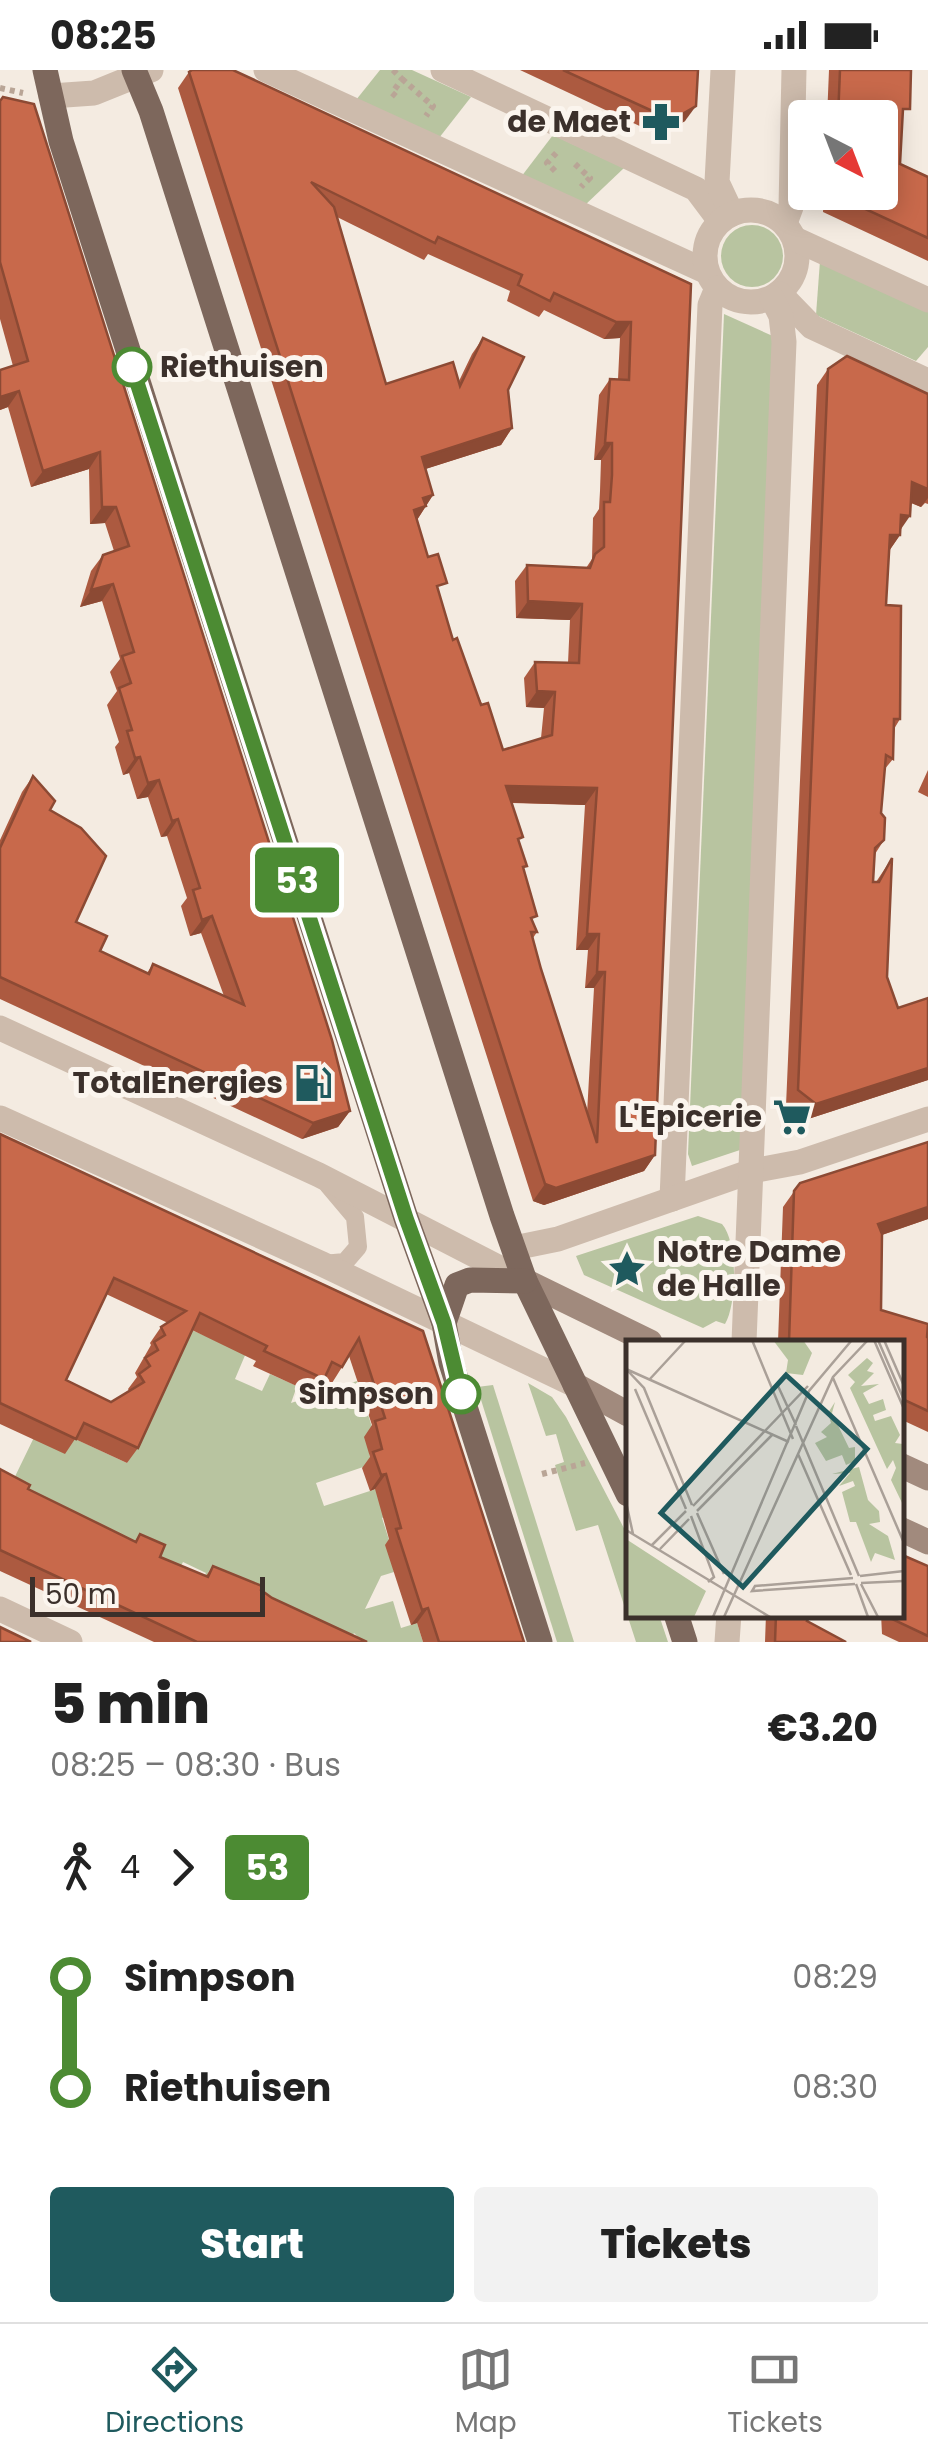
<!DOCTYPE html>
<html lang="en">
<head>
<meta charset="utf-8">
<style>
  :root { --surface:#fff; --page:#f2f2f2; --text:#222; --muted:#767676; --line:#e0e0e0; --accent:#1f5a5e }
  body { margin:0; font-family:Poppins,sans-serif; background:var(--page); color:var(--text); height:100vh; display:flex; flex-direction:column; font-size:38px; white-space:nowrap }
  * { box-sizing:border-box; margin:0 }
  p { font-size:32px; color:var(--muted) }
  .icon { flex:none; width:55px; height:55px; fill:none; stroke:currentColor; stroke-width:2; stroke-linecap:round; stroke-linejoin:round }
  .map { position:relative; height:1572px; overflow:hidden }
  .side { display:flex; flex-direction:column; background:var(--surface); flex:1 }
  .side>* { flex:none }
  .badge { padding:0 20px; border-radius:8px; font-size:35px; line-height:65px }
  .needle { width:65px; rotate:138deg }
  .buttons { position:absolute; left:788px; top:30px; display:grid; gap:20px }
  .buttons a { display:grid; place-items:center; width:110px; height:110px; border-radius:10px; background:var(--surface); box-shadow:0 5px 25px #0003; font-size:50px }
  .scale { position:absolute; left:30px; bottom:25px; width:235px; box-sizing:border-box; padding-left:10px; border:5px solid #3b302b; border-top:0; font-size:28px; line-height:35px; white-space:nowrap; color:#3b302b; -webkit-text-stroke:8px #fbf5ee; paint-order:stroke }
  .map>.badge { position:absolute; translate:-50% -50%; box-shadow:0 0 0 5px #fff }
  .legs { display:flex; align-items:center; gap:15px; height:110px; padding:0 50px; font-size:32px }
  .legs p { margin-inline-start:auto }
  .overview { display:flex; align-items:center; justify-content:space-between; height:170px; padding:0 50px }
  h1 { font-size:55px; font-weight:800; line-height:75px }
  .primary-button { display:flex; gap:20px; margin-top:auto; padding:20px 50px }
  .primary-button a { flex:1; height:115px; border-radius:10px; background:var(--accent); color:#fff; font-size:40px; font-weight:800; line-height:115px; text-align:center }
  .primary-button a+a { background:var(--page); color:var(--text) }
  ul { padding:0 50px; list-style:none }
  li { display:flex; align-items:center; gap:35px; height:110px; font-size:38px }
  li i { display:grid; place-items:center; width:15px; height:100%; margin:0 12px; background:currentColor }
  li i::after { content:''; width:25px; height:25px; margin:-12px; border:8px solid; border-radius:50%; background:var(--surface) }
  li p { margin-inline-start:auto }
  li:first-child i { background:linear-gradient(#0000 50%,currentColor 0) }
  li:last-child i { background:linear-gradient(currentColor 50%,#0000 0) }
  .status { display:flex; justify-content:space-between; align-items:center; height:70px; padding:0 50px; background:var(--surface); direction:ltr }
  .status svg { height:28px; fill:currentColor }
  .dock { display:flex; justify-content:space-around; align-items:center; height:140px; border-top:2px solid var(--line); background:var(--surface); font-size:28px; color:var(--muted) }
  .dock a { display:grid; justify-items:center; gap:5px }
  .dock .current { color:var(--accent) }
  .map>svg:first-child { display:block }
  .green { fill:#b8c4a0 }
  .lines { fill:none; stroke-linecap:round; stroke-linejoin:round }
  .path { stroke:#b9a596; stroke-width:6; stroke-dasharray:5 5; stroke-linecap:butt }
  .lane { stroke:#cdbbac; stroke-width:18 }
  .street { stroke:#cdbbac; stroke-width:25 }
  .secondary { stroke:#a18a7d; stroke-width:25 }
  .primary { stroke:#7d675c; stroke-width:25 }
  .wall { fill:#ac5a40; fill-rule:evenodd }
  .shaded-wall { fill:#8c4a34 }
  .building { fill:#c8694b; stroke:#8c4a34; stroke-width:2.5; fill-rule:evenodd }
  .line-1-casing { stroke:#fff; stroke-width:22 }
  .line-1 { stroke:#4c8b33; stroke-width:15 }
  .stop-1-dot { fill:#fff; stroke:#4c8b33; stroke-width:5 }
  .labels { text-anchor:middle; stroke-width:10; stroke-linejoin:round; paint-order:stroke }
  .poi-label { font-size:30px; font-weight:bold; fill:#3b302b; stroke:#fbf5ee; text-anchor:end }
  .stop-label { font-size:30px; font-weight:bold; fill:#3b302b; stroke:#fbf5ee; text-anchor:start }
  .inset-road { fill:none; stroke:#aaa098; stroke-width:2.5 }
  .view { fill:#1f5a5e; fill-opacity:0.15; stroke:#1f5a5e; stroke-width:5 }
  .inset-edge { fill:none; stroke:#3b302b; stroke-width:5 }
</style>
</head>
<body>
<div class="status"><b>08:25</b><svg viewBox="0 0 49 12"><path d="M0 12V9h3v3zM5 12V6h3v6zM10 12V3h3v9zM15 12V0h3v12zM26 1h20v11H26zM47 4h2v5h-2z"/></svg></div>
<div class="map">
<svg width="928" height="1572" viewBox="0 0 928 1572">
  <rect width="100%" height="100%" fill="#f4ebe1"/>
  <!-- green -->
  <g class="green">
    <polygon points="380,0 412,0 471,27 439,68 356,30"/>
    <polygon points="553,65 624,98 584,136 521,107"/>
    <circle cx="752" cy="186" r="31"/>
    <polygon points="820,191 928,241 928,277 916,291 816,245"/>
    <polygon points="724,244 775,267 740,1080 692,1096 688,1084"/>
    <path d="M698,1146L722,1154C738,1172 737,1234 725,1254L716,1251L703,1258L584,1205L576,1186Z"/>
    <polygon points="189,1259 246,1283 235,1309 262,1321 270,1304 297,1316 291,1333 357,1311 374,1363 369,1384 372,1394 316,1413 324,1436 382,1417 391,1444 382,1448 390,1473 394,1502 381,1506 365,1539 393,1531 401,1558 417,1553 423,1572 363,1572 354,1563 351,1569 202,1511 206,1503 183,1492 173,1512 6,1425 41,1353 127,1393"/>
    <polygon points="528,1313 552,1327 566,1347 628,1466 628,1544 659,1545 668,1572 636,1572 598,1455 576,1461 555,1395 564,1392 556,1364 546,1366"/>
    <polygon points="493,1315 574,1572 557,1572 477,1317"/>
  </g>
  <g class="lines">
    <!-- path -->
    <g class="path">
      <polyline points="393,0 402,9 392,23 399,29"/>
      <polyline points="402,9 433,36 426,46"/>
      <polyline points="0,18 23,23"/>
      <polyline points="575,94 590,108 581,117"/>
      <polyline points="555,101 547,93 558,81"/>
      <polyline points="542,1404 585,1393"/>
    </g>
    <!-- lane -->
    <polyline class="lane" points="323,1194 345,1192 358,1177 355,1147 328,1115"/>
    <!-- street -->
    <g class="street">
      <polyline points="266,0 707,202"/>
      <polyline points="443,0 696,119 720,151"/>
      <polyline points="723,0 717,112 732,144"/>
      <polyline points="51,26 94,23 151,0"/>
      <circle cx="751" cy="186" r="46"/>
      <polyline points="785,153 791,137 794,0"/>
      <polyline points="795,169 928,230"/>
      <polyline points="780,224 812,257 928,311"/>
      <polyline points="0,958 319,1105 525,1211"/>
      <polyline points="0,1048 322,1194 575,1315"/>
      <polyline points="672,1129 710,235 717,218"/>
      <polyline points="514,1178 558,1169 752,1101 800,1092 928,1049"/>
      <polyline points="744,1272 784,272 781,246 772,228"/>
      <polyline points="0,1539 70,1572"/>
      <polyline points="727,1572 729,1544"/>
    </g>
    <!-- secondary -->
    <g class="secondary">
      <polyline points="525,1211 650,1272"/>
      <polyline points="575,1315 628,1344"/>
      <polyline points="900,1395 928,1408"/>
      <polyline points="900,1459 928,1472"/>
    </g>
    <!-- primary -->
    <g class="primary">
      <polyline points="45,0 61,71 406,1148 444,1253 451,1293 540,1572"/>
      <polyline points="134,0 151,41 502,1146 525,1211 628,1424"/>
      <polyline points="444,1253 457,1215 470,1210 525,1211"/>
      <polyline points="676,1544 685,1572"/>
    </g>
  </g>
  <!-- wall -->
  <g class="wall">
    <polygon points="520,0 698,0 685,51 661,66"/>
    <polygon points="829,0 911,0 902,49 900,94 928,107 928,191 823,142 824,122 880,122 880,48 827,48"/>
    <path d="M189,2L691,214L655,1085L644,1101L544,1135L533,1131L178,18ZM337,147L424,190L428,184L510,221L507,231L539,247L544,240L604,269L620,268L618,309H610L599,325L594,390H601L600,421L599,439L593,448L592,489L586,498L527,495L515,511L516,548L570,550L568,593L535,592L524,608L526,637L544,638L541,668L503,680L453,570L417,450L433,425L425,399L501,375L512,358L508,320L483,268L472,284L459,311L386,314ZM512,733L585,735L576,880H588L585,918H594L587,1044L541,899L533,868L537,862L533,852Z"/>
    <polygon points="0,31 350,1041 338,1057 302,1069 0,929 0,770 22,722 33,706 50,740 76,852 100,881 147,903 153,894 224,926 201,863 190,866 181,836 187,828 167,766 161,767 148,727 137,729 129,703 123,705 115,677 119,672 107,635 117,621 110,602 120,589 102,531 80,537 91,501 103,485 114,481 105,453 90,454 89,399 31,417 8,337 0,340 0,300 13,296 0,249"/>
    <polygon points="828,299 928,324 928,434 925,433 921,437 911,433 901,459 900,465 889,481 886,535 900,649 894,659 893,689 884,700 881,743 884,770 875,784 873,812 876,812 892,788 887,907 898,938 928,928 928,1010 805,1050 786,1036 817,315"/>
    <polygon points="928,700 928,727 918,722"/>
    <path d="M0,1064L423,1261L524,1572H423L417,1553L411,1555L385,1475L389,1469L375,1419L370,1421L362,1398L370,1387L364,1367L372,1355L349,1286L332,1313L324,1309L314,1324L253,1296L256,1291L192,1260L138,1378L127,1393L75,1369L65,1384L0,1354ZM106,1224L168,1253L161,1257L150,1273L151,1275L135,1303L137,1307L128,1319L129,1321L111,1332L66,1310Z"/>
    <polygon points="928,1072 928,1149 882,1165 881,1240 928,1268 928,1362 900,1349 900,1272 778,1272 783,1137 800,1113"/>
    <polygon points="0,1399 28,1419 135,1471 140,1464 160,1487 206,1506 213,1496 261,1520 272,1528 367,1572 154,1572 0,1501"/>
    <polygon points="928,1496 928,1572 899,1572 882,1564 881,1544 900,1544"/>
    <polygon points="766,1544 811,1544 807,1551 846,1572 765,1572"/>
  </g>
  <!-- shaded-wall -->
  <g class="shaded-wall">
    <polygon points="696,36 685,51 661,66 672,50"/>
    <polygon points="616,252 631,252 620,268 604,269"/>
    <polygon points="19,321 8,337 0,340 0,327"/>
    <polygon points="512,358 501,375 410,404 422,387"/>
    <polygon points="605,373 612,373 601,390 594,390"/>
    <polygon points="100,382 89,399 31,417 43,401"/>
    <polygon points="912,412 928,419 928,428 921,437 900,428"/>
    <polygon points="433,425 415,453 403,457 423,428"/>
    <polygon points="102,437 116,437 105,453 90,454"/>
    <polygon points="901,445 910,446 899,462"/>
    <polygon points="890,465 900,465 889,481"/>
    <polygon points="113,514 102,531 80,537 91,520"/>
    <polygon points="528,531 582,534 570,550 516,548"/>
    <polygon points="537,621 555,622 544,638 526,637"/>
    <polygon points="140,687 129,703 123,705 135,688"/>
    <polygon points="159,710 148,727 137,729 148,713"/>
    <polygon points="506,716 597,718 585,735 495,732"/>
    <polygon points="178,749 167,766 161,767 172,751"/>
    <polygon points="212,846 201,863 190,866 202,850"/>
    <polygon points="587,864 599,864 588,880 576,880"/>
    <polygon points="597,902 605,902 594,918 585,918"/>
    <polygon points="928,998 928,1010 805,1050 816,1034"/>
    <polygon points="350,1041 338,1057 302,1069 313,1053"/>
    <polygon points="655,1085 644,1101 544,1135 533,1131 545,1114"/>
    <polygon points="928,1137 928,1149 867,1170 878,1154"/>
    <polygon points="386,1404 375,1419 370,1421 381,1405"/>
    <polygon points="428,1538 417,1553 411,1555 422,1540"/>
  </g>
  <!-- building -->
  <g class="building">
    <path d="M192,0H233L691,214L655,1085L556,1118L545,1114L189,2ZM311,112L435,173L438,167L522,205L518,215L550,231L554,223L616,252H631L629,310L610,309L605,373H612V405L610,432H604V477L595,484L590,498L527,495L528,531L582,534L579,593L535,592L537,621L555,622L552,665L503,680L488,633L481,635L457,568L453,570L437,516L447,513L438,484L428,487L414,440L426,436L423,428L433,425L422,387L512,358L508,320L524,287L483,268L460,316L453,292L386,314L334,137ZM506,716L597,718L587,864H599L597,902H605L597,1073L541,899L531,862H537L531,848L537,846L523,797L527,796L518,769L523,767Z"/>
    <polygon points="563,0 698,0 696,36 672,50"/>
    <polygon points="840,0 911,0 910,39 903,39 900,94 928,107 928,168 835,125 835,122 880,122 880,48 838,48"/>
    <polygon points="3,27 34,34 332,970 350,1041 313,1053 0,907 0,778 33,706 55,731 50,740 81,758 106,786 76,852 107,866 100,881 149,904 153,894 244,935 212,846 202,850 193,820 200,818 178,749 172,751 159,710 148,713 140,687 135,688 127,661 132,660 119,618 131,613 122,586 134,582 113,514 91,520 103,485 129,476 116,437 102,437 100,382 43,401 19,321 0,327 0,300 28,291 0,192 0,31"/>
    <polygon points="847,286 928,324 928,419 912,412 910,446 901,445 900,465 890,465 886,535 901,536 900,649 894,649 893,689 886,685 881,743 885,748 884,770 875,778 873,812 879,812 892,788 887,907 898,938 928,928 928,998 816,1034 798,1020 828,299"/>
    <path d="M0,1064L423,1261L524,1572H439L428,1538L422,1540L396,1459L401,1458L386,1404L381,1405L373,1382L382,1379L375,1351L385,1348L359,1268L342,1297L332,1292L324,1309L264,1281L267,1276L200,1243L138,1378L84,1353L76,1369L0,1333ZM114,1208L186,1241L161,1257L165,1265L154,1272L158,1280L145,1288L150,1296L139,1304L144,1312L111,1332L66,1310Z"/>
    <polygon points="928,1072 928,1137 878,1154 882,1164 881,1240 928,1254 927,1267 928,1268 928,1341 900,1328 900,1272 789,1272 794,1121 800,1113"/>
    <polygon points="0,1399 30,1415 28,1419 136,1472 140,1464 165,1475 160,1487 208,1507 213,1496 262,1516 261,1520 272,1528 367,1572 197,1572 0,1480"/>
    <polygon points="900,1484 928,1496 928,1566 892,1549 892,1544 900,1544"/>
    <polygon points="776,1544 811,1544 807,1551 846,1572 775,1572"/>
    <polygon points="0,1557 31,1572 0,1572"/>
  </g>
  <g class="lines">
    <!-- line-1 casing -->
    <g class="line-1-casing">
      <polyline id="line-1" points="132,297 406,1148 444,1253 461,1324"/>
    </g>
    <!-- line-1 -->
    <use href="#line-1" class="line-1"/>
  </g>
  <!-- icons -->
  <defs>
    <g id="pharmacy-bare" transform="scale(3)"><path d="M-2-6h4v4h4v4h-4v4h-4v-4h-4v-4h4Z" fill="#1f5a5e" stroke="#fbf5ee" stroke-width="2.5" paint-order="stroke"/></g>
    <g id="fuel-bare" transform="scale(3)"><path d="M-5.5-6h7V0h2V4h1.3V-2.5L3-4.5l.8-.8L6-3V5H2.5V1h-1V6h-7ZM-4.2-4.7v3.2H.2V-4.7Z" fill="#1f5a5e" stroke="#fbf5ee" stroke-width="2.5" paint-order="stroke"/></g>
    <g id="supermarket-bare" transform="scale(3)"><path d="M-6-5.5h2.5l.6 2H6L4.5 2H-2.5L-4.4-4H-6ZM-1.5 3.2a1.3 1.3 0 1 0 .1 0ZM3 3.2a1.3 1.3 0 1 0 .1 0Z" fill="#1f5a5e" stroke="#fbf5ee" stroke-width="2.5" paint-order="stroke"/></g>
    <g id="sight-bare" transform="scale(3)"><path d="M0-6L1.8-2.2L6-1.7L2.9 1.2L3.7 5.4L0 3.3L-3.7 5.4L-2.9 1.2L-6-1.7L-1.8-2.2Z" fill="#1f5a5e" stroke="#fbf5ee" stroke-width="2.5" paint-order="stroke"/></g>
  </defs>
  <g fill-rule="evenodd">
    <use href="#pharmacy-bare" x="661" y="52"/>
    <use href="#fuel-bare" x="313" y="1013"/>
    <use href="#supermarket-bare" x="792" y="1047"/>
    <use href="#sight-bare" x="627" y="1199"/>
  </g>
  <!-- markers -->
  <g class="stop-1-dot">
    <circle cx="132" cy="297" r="18"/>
    <circle cx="461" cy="1324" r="18"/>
  </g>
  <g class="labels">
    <!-- poi labels -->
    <g class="poi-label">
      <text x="631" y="62">de Maet</text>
      <text x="283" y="1023">TotalEnergies</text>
      <text x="762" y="1057">L'Epicerie</text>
      <text x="657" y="1192" text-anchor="start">Notre Dame<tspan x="657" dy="34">de Halle</tspan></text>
    </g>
    <!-- stop labels -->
    <g class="stop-label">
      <text x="160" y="307">Riethuisen</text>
      <text x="434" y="1334" text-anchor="end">Simpson</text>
    </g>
  </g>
  <!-- overview -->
  <g transform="translate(626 1270)">
    <rect width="278" height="278" fill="#f4ebe1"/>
    <path d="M147,0H177L186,13L177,35L160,33L162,20ZM241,18L247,23L241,31L248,33L235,46L253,44L237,53L243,64L257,59L260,70L247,75L249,81L265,76L274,95L269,103L277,104V165L265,140L270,128L267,120L261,129L224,48L229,42L222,35ZM209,62L206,73L223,108L229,107V121L220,125L216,115L200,121L189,103L201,97L195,92L205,83L202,73ZM233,127L242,160L253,171L254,182L243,184L262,196L269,220L249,213L245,222L230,182H224L216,152L229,146L227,141L213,146L224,133L206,134ZM0,199L80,251L68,277H0Z" fill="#b8c4a0"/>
    <path class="inset-road" d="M126,0L167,99M248,0L278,69M252,0L278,60M258,0L278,46M0,29L163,102M1,30L18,48L66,165M207,38L278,203M23,40L60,0M152,46L170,85M9,49L60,169M170,86L233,236M172,114L225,235M0,162L7,194M67,166L182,46M71,171L147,94M71,173L98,234M65,176L88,237L82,242M0,190L144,277M26,205L60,171M34,209L63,179M234,236L278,231M227,238L129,246L126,251L229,244M235,243L278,241M230,244L242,277M235,244L252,277M87,277L183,51L226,0M98,277L207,37L242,0"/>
    <path class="view" d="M160,35L241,109L117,247L35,173Z"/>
    <rect width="278" height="278" class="inset-edge"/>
  </g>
</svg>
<div class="buttons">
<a><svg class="needle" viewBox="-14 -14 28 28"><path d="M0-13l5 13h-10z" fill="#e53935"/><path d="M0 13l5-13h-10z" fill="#767676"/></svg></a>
</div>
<div class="scale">50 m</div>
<b class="badge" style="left:297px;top:810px;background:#4c8b33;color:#fff">53</b>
</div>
<section class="side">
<div class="overview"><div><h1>5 min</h1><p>08:25 – 08:30 · Bus</p></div><b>€3.20</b></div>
<div class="legs"><svg class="icon" aria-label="walk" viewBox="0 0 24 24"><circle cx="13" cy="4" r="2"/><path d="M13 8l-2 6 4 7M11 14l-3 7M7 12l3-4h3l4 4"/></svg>4<svg class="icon" aria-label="forward" viewBox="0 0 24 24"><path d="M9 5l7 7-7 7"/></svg><b class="badge" style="background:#4c8b33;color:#fff">53</b></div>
<ul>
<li><i style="color:#4c8b33"></i><b>Simpson</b><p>08:29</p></li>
<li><i style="color:#4c8b33"></i><b>Riethuisen</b><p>08:30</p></li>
</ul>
<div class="primary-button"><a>Start</a><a>Tickets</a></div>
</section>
<nav class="dock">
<a class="current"><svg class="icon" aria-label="directions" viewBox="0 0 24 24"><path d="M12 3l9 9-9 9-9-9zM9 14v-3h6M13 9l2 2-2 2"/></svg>Directions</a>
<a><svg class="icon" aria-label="map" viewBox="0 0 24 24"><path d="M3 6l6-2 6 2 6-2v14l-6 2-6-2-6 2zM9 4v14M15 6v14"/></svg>Map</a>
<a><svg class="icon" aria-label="tickets" viewBox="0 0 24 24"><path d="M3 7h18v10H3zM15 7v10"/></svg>Tickets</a>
</nav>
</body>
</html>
